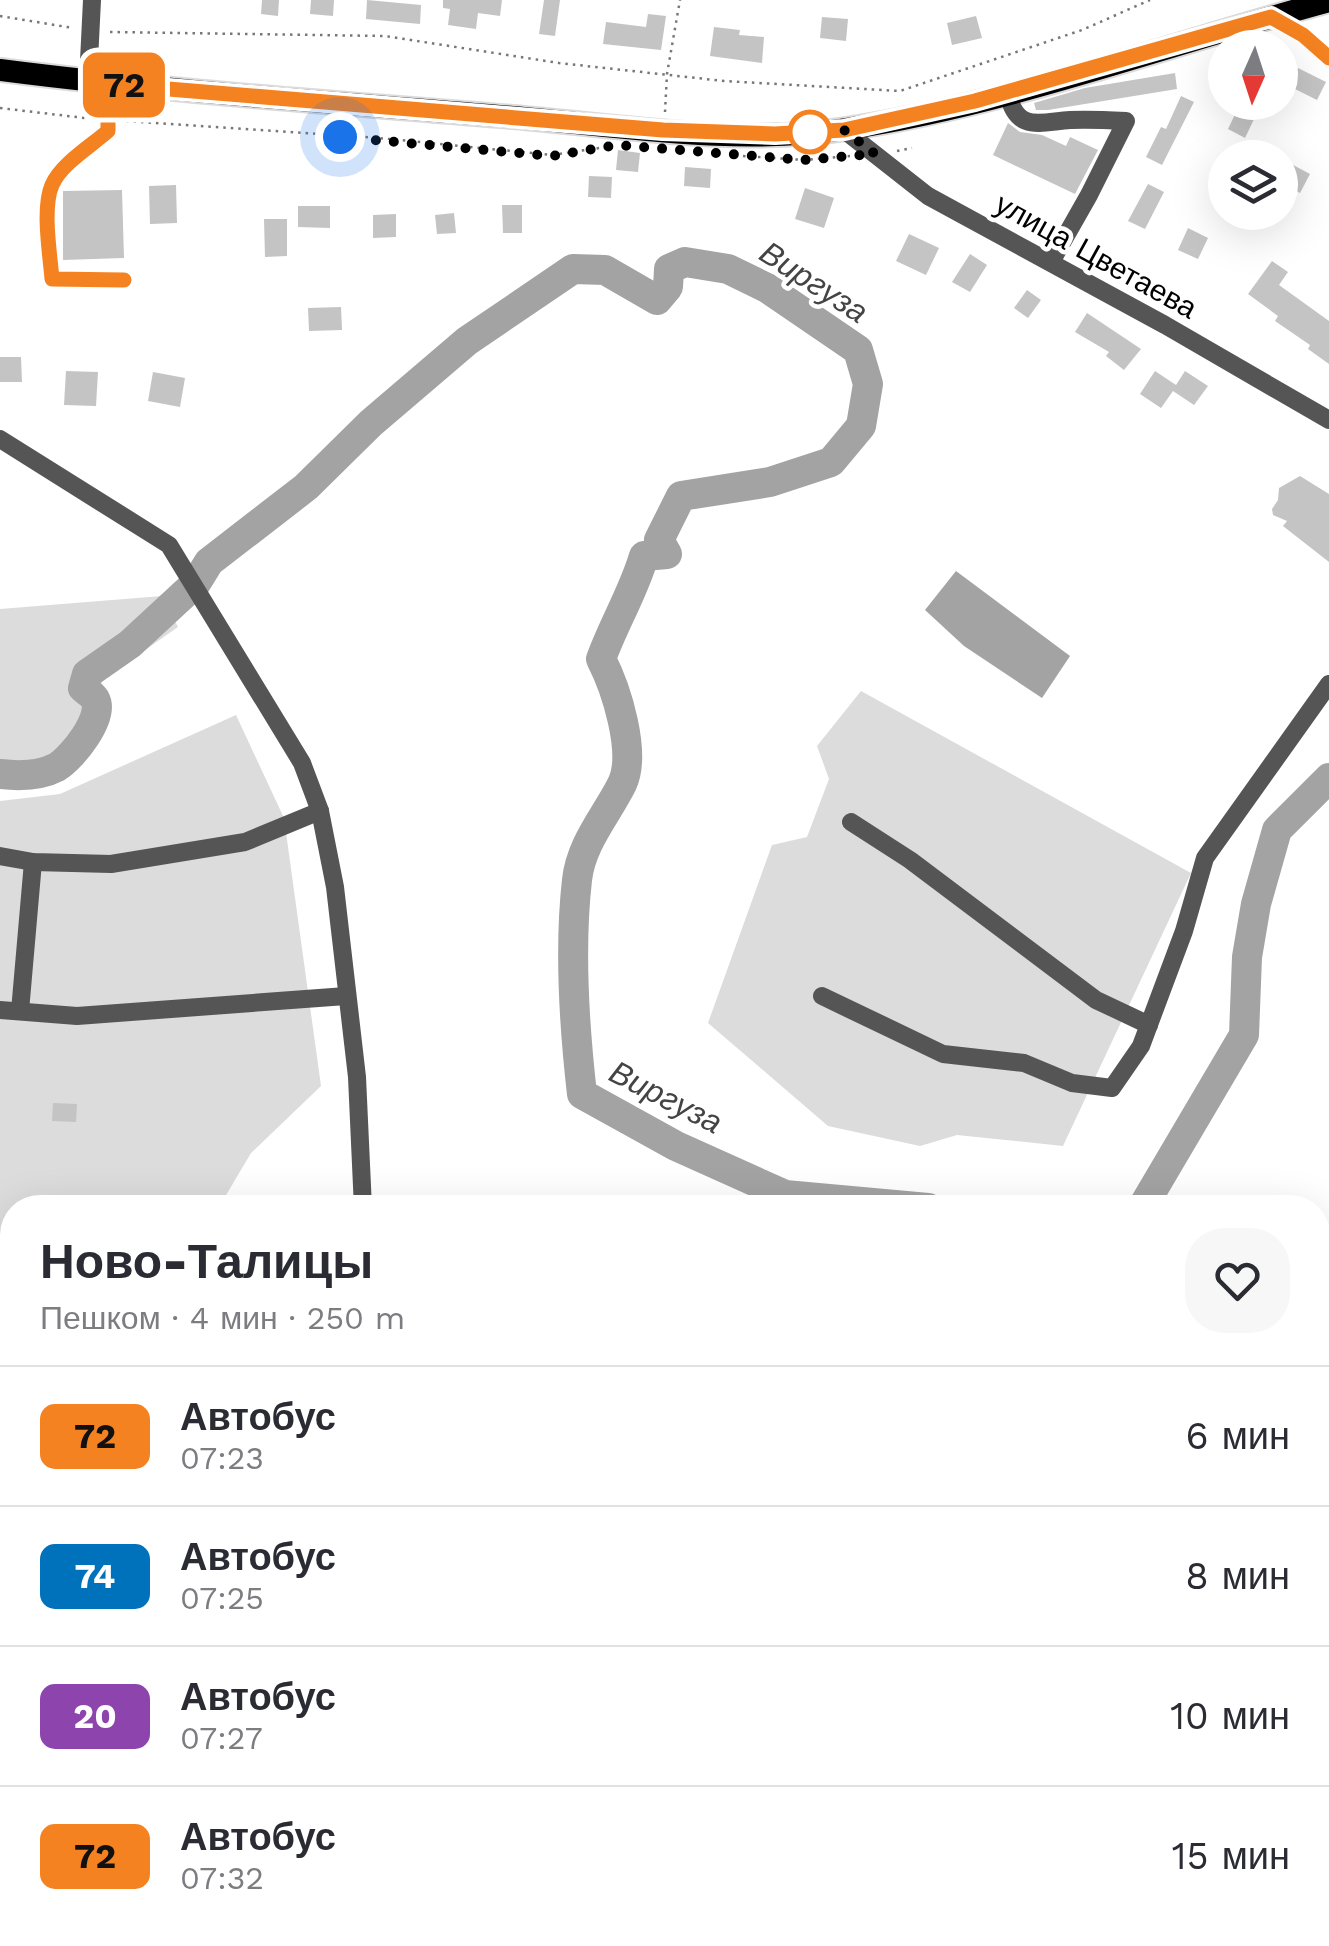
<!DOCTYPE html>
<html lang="ru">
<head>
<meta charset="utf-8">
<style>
  :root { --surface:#fff; --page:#f7f7f7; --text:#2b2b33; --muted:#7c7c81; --line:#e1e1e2 }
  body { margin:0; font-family:"Work Sans",sans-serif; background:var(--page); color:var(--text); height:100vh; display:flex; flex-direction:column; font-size:38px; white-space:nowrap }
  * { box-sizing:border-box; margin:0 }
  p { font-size:32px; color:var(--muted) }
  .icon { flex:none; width:55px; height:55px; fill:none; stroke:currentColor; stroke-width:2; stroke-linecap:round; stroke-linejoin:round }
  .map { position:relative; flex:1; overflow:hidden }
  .drawer { position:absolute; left:0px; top:1195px; width:1330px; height:752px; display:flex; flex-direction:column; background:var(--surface); border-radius:40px 40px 0 0; box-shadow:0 10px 40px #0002 }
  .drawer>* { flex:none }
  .badge { padding:0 20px; border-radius:15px; font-size:35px; line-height:65px }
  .needle { width:65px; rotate:183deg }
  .fabs { position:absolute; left:1208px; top:30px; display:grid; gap:20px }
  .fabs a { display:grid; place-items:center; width:90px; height:90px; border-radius:50%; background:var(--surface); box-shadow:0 10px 40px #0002; font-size:50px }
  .you { position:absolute; width:50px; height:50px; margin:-25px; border:8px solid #fff; border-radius:50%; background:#1a73e8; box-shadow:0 0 0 15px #1a73e833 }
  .map>.badge { position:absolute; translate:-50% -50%; box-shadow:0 0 0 5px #fff }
  .round { display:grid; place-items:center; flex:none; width:105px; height:105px; border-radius:40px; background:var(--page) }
  .headline { display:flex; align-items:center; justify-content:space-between; height:170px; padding:0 40px }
  h1 { font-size:48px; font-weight:800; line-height:75px }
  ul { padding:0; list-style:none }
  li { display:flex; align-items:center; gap:30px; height:140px; padding:0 40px; border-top:2px solid var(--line) }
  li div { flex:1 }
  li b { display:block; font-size:38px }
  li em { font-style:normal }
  li .badge { min-width:110px; font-weight:700; text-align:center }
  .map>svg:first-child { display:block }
  .green { fill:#dcdcdc }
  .water { fill:#a3a3a3 }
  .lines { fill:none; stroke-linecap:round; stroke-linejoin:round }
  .river { stroke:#a3a3a3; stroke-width:30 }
  .building { fill:#c4c4c4 }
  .major-casing { stroke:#dbdbdb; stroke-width:26 }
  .path { stroke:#777; stroke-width:2.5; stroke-dasharray:2.5 5; stroke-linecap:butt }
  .minor { stroke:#555; stroke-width:18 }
  .major { stroke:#000; stroke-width:22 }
  .line-casing { stroke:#fff; stroke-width:22 }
  .line { stroke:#f58220; stroke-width:15 }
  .walk { stroke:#000; stroke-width:10; stroke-dasharray:0 18 }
  .stop-dot { fill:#fff; stroke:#f58220; stroke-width:5 }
  .labels { text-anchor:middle; stroke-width:9; stroke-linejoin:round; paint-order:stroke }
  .street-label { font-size:30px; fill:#000; stroke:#fff }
  .water-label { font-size:32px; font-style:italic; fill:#444; stroke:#fff }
</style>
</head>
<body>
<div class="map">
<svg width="1329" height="1946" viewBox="0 0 1329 1946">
  <rect width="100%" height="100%" fill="#fff"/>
  <!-- green -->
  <g class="green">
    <path d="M162,596L178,627L102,680C100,690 100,702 98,712C86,756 43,779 0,774V609Z"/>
    <polygon points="861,691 1191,873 1063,1146 957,1135 920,1146 828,1126 708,1023 772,845 807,837 829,779 817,746"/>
    <polygon points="236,715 284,818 321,1086 251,1153 219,1207 12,1208 12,1935 177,1935 177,1946 0,1946 0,801 60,794"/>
    <polygon points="1132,1935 1280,1935 1282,1946 906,1946"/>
  </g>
  <!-- water -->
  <polygon class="water" points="956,571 1070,656 1042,698 964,646 925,610"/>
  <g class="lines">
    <!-- river -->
    <g class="river">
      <path d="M0,774C17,776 40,776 57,767C72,758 105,717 95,699C92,694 87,692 83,688L87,674L130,644L196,583L209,562L306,487L371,423L467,341L573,269L605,270L657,300L668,287L669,269L685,262L728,269L767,288L858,350L868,384L861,426L831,462L770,482L681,496L659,540L667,554L644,556C633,593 614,623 601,659C616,688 637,753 622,784C606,816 581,843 577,880C569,950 574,1024 582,1094L676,1146L785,1195L928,1208"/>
      <polyline points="1142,1208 1244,1035 1247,957 1256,904 1277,830 1329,778"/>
    </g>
  </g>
  <!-- building -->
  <g class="building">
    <polygon points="262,0 279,0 278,16 261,14"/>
    <polygon points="311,0 334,0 333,16 310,14"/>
    <polygon points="367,0 421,5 420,24 366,19"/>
    <polygon points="443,0 502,0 500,16 478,13 476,29 448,25 450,9 443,8"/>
    <polygon points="544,0 560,0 555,36 539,34"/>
    <polygon points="648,14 666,16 661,50 603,44 606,22 646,27"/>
    <polygon points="976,16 982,38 952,45 947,23"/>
    <polygon points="822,17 848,19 846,41 820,38"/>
    <polygon points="714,27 740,30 739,35 764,37 762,63 710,56"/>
    <polygon points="1298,68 1326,82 1317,100 1289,86"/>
    <polygon points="1175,73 1177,89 1048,110 1036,110 1034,103 1085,88"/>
    <polygon points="1181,96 1194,102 1162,165 1146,157 1161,127 1166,129"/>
    <polygon points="1238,108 1255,117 1245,138 1228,129"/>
    <polygon points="1008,123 1020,132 1042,135 1066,146 1070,137 1098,150 1075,194 993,155"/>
    <polygon points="618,150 640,153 638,172 616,170"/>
    <polygon points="1280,158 1310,174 1300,193 1280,183"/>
    <polygon points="685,167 711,169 710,188 684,186"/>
    <polygon points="589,176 612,177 611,198 588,197"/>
    <polygon points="1148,184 1164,192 1145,229 1128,221"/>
    <polygon points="176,185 177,223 150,224 149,186"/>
    <polygon points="805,188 834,198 824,228 795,219"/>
    <polygon points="122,190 124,258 63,260 63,191"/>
    <polygon points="502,205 522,205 522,233 503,233"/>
    <polygon points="298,206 330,206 330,228 298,227"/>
    <polygon points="454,213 456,233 437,234 435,215"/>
    <polygon points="396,214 396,237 373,238 373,215"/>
    <polygon points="264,219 287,219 287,256 265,257"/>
    <polygon points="1188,228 1208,238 1198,259 1178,250"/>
    <polygon points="909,234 939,248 926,275 896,261"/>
    <polygon points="970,254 987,265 970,292 952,282"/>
    <polygon points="1272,261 1288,272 1279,285 1329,321 1329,364 1308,349 1310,345 1275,321 1278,316 1248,294"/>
    <polygon points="1027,290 1041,300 1028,318 1014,308"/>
    <polygon points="341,307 342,330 309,331 308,308"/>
    <polygon points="1087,313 1141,349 1124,370 1106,356 1109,352 1075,332"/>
    <polygon points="0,357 21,357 22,382 0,382"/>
    <polygon points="66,371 98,372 96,406 64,405"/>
    <polygon points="1155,371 1176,385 1185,371 1208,386 1194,405 1173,391 1161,408 1140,394"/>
    <polygon points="153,372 185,378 180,407 148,401"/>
    <polygon points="1300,476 1329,494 1329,562 1283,526 1287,521 1273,515 1272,509 1278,500 1279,488"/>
    <polygon points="53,1103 77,1104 76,1122 52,1121"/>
  </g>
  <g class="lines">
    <!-- major casing -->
    <g class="major-casing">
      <path id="major" d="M0,70C170,92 342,103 513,117C621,126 737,146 846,129C1010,104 1169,44 1329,1"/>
    </g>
    <!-- path -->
    <g class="path">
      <polyline points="0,16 73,28"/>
      <polyline points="110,32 385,36 559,63 724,81 900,91 1082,30 1150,0"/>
      <polyline points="0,108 93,119"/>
      <polyline points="665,112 667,74 680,0"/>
      <polyline points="126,121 379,138 552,155 606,147"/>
      <polyline points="897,151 912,148"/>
      <polyline points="743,156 805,160 850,156"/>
    </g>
    <!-- minor -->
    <g class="minor">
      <polyline points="1271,17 1303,35 1329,57"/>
      <polyline points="88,81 92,0"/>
      <path d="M108,83V131C91,146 61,164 52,185C42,208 50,254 52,279L124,280"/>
      <path d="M1008,94C1017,133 1040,122 1070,120C1088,119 1107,120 1126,121L1089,195L1051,262"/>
      <polyline points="844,130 928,196 1165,325 1329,420"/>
      <polyline points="0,439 169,545 302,763 320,811 335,887 357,1077 363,1208"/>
      <polyline points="851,822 910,860 1096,1000 1149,1025"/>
      <polyline points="0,856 33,862 111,864 245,842 320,811"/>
      <polyline points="822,996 943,1054 1024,1063 1072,1083 1112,1088 1141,1046 1184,931 1205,858 1329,684"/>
      <polyline points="0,1010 77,1016 346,996"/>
      <polyline points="20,1011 33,862"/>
      <polyline points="0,1332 12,1345"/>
      <polyline points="1318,1352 1329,1346"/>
      <polyline points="0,1569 12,1569"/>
      <polyline points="0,1811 12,1809"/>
      <polyline points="207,1935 208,1946"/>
      <polyline points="535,1935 537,1946"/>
      <polyline points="1305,1935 1309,1946"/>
    </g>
    <!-- major -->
    <use href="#major" class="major"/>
  </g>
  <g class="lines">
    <!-- line casing -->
    <g class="line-casing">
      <path id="line" d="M124,280L52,279C50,254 42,208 52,185C61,164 91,146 108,131V84L663,130L775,134L844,130L975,101L1271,17L1303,35L1329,58"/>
    </g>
    <!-- line -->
    <use href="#line" class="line"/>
    <!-- walk -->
    <polyline class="walk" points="340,137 552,156 617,145 804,160 875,154 844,130 810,132"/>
  </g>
  <!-- markers -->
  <circle class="stop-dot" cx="810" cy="132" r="20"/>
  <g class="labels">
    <!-- street labels -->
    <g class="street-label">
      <text transform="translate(1096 256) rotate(29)" y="10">улица Цветаева</text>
    </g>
    <!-- water labels -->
    <g class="water-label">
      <text transform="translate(814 282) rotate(33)" y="11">Виргуза</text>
      <text transform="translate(666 1097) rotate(27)" y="11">Виргуза</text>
    </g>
  </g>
</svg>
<div class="fabs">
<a><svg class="needle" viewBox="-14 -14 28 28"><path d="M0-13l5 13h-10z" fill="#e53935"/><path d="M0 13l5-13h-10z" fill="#7c7c81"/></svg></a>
<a><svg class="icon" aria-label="layers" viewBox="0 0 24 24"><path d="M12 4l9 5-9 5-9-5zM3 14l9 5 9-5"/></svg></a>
</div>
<div class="you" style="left:340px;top:137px"></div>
<b class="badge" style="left:124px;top:85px;background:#f58220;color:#111">72</b>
<section class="drawer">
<div class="headline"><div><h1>Ново-Талицы</h1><p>Пешком · 4 мин · 250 m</p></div><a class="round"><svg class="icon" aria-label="heart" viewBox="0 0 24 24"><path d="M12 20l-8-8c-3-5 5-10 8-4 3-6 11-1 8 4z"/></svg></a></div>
<ul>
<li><span class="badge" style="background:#f58220;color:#111">72</span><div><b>Автобус</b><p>07:23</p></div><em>6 мин</em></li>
<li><span class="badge" style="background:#0072bc;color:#fff">74</span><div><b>Автобус</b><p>07:25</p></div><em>8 мин</em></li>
<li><span class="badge" style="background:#8e44ad;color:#fff">20</span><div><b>Автобус</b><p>07:27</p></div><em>10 мин</em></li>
<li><span class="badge" style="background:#f58220;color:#111">72</span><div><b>Автобус</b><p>07:32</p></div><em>15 мин</em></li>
</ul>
</section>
</div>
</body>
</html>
